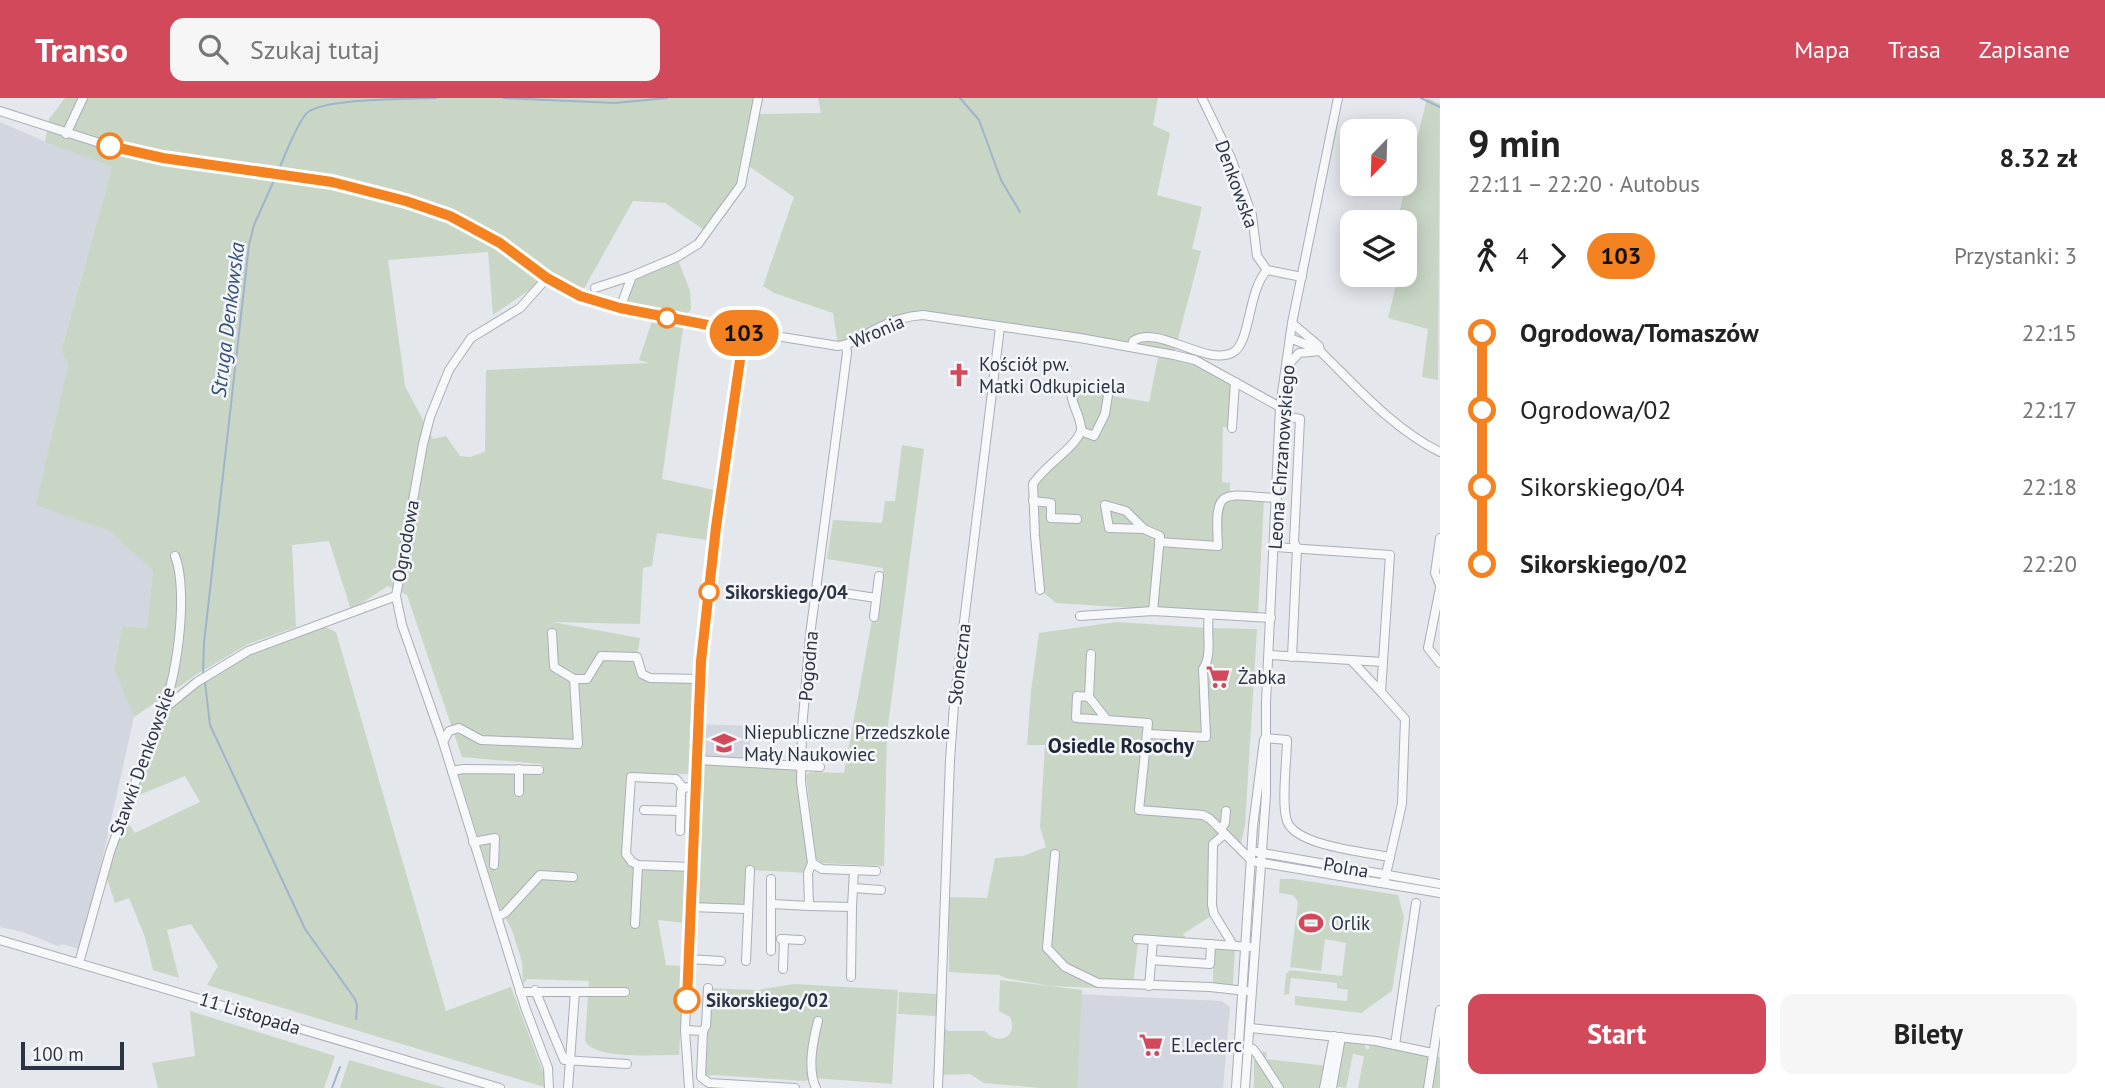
<!DOCTYPE html>
<html lang="pl">
<head>
<meta charset="utf-8">
<style>
  :root { --surface:#fff; --page:#f6f6f6; --text:#222; --muted:#767676; --accent:#d1495b }
  body { margin:0; font-family:"PT Sans",sans-serif; background:var(--page); color:var(--text); height:100vh; display:flex; flex-direction:column; font-size:26px; white-space:nowrap }
  * { box-sizing:border-box; margin:0 }
  p { font-size:23px; color:var(--muted) }
  .icon { flex:none; width:38px; height:38px; fill:none; stroke:currentColor; stroke-width:2; stroke-linecap:round; stroke-linejoin:round }
  .map { position:relative; flex:1; overflow:hidden }
  .side { display:flex; flex-direction:column; background:var(--surface); width:665px }
  .side>* { flex:none }
  .badge { padding:0 14px; border-radius:23px; font-size:24px; line-height:46px }
  .needle { width:46px; rotate:203deg }
  .buttons { position:absolute; left:1340px; top:21px; display:grid; gap:14px }
  .buttons a { display:grid; place-items:center; width:77px; height:77px; border-radius:14px; background:var(--surface); box-shadow:0 4px 18px #0003; font-size:35px }
  .scale { position:absolute; left:21px; bottom:18px; width:103px; box-sizing:border-box; padding-left:7px; border:4px solid #2b3445; border-top:0; font-size:19px; line-height:24px; white-space:nowrap; color:#2b3445; -webkit-text-stroke:5px #f4f6f9; paint-order:stroke }
  .map>.badge { position:absolute; translate:-50% -50%; box-shadow:0 0 0 4px #fff }
  .legs { display:flex; align-items:center; gap:10px; height:77px; padding:0 28px; font-size:23px }
  .legs p { margin-inline-start:auto }
  .headline { display:flex; align-items:center; justify-content:space-between; height:119px; padding:0 28px }
  h1 { font-size:38px; font-weight:700; line-height:52px }
  .button { display:flex; gap:14px; margin-top:auto; padding:14px 28px }
  .button a { flex:1; height:80px; border-radius:14px; background:var(--accent); color:#fff; font-size:28px; font-weight:700; line-height:80px; text-align:center }
  .button a+a { background:var(--page); color:var(--text) }
  ul { padding:0 28px; list-style:none }
  li { display:flex; align-items:center; gap:24px; height:77px; font-size:26px }
  li i { display:grid; place-items:center; width:10px; height:100%; margin:0 9px; background:currentColor }
  li i::after { content:''; width:18px; height:18px; margin:-9px; border:5px solid; border-radius:50%; background:var(--surface) }
  li p { margin-inline-start:auto }
  li:first-child i { background:linear-gradient(#0000 50%,currentColor 0) }
  li:last-child i { background:linear-gradient(currentColor 50%,#0000 0) }
  header { display:flex; align-items:center; gap:42px; box-sizing:border-box; height:98px; padding:0 35px; background:var(--accent); color:#fff }
  header strong { font-size:33px }
  nav { display:flex; gap:38px; margin-inline-start:auto; font-size:24px }
  .search { width:490px; height:63px; background:var(--page); display:flex; align-items:center; gap:18px; box-sizing:border-box; padding:0 24px; border-radius:14px; color:var(--muted); font-size:26px }
  main { display:flex; flex:1; min-height:0 }
  .map>svg:first-child { display:block }
  .built { fill:#d2d6de }
  .green { fill:#c9d6c5 }
  .lines { fill:none; stroke-linecap:round; stroke-linejoin:round }
  .stream { stroke:#9fb4cc; stroke-width:2 }
  .minor-casing { stroke:#a9aeb7; stroke-width:10 }
  .minor { stroke:#f7f8fa; stroke-width:8 }
  .line-1-casing { stroke:#fff; stroke-width:16 }
  .line-1 { stroke:#f58220; stroke-width:10 }
  .stop-1-dot { fill:#fff; stroke:#f58220; stroke-width:3.5 }
  .labels { text-anchor:middle; stroke-width:5; stroke-linejoin:round; paint-order:stroke }
  .street-label { font-size:19px; fill:#2b3445; stroke:#f4f6f9 }
  .poi-label { font-size:19px; fill:#2b3445; stroke:#f4f6f9; text-anchor:start }
  .stop-label { font-size:19px; font-weight:bold; fill:#2b3445; stroke:#f4f6f9; text-anchor:start }
  .water-label { font-size:21px; font-style:italic; fill:#34527a; stroke:#f4f6f9 }
  .neighbourhood-label { font-size:21px; font-weight:bold; fill:#1d2536; stroke:#f4f6f9 }
</style>
</head>
<body>
<header>
<strong>Transo</strong>
<div class="search"><svg class="icon" aria-label="search" viewBox="0 0 24 24"><circle cx="10" cy="10" r="6"/><path d="M15 15l6 6"/></svg>Szukaj tutaj</div>
<nav><a>Mapa</a><a>Trasa</a><a>Zapisane</a></nav>
</header>
<main>
<div class="map">
<svg width="1440" height="990" viewBox="0 0 1440 990">
  <rect width="100%" height="100%" fill="#e4e7ec"/>
  <!-- built -->
  <g class="built">
    <polygon points="0,24 46,44 112,69 61,252 68,267 37,406 109,433 153,473 147,530 122,528 114,572 134,619 82,852 63,846 58,848 23,834 0,829"/>
    <polygon points="699,626 751,628 749,664 697,662"/>
    <polygon points="1076,896 1221,903 1230,909 1223,990 1071,990"/>
  </g>
  <!-- green -->
  <g class="green">
    <path d="M65,0H758L755,16L821,15L818,0H1158L1153,27L1170,35L1157,97L1202,109L1192,151L1201,153L1174,256L1235,284L1232,330L1223,329L1222,384L1230,385V396L1264,400L1258,518L1056,505L1040,492L1032,392L1081,333L1071,291L1149,304L1159,254L917,218L838,248L833,215L774,195L763,188L794,99L747,67L741,87L707,134L665,105L633,103L580,198L547,180L493,217L488,154L388,162L405,288L433,341L446,338L460,358L470,359L485,354L486,272L649,265L639,262L654,217L620,210L632,178L677,159L690,193L691,212L683,218L652,212L655,217L684,223L662,381L715,392L707,442L657,435L652,468L643,470L640,526L552,524L640,540L637,559L642,576L696,581L692,676L630,675L635,678L626,756L632,764L687,769L685,825L658,822L666,867L684,868L679,957C657,956 597,963 585,943L589,883L527,881L523,886L522,864L512,832L500,810L457,672H539L542,666L462,659L407,497L388,488L351,512L329,443L292,447L296,529L248,546L199,575L134,619L114,572L122,528L147,530L153,473L109,433L36,407L68,267L61,253L112,69L45,44L49,21Z"/>
    <polygon points="1427,0 1440,6 1438,282 1422,279 1428,231 1388,220 1398,179 1392,177 1405,177 1405,124 1397,124"/>
    <polygon points="902,347 924,351 887,635 884,768 821,765 816,760 806,677 810,674 844,675 872,522 877,522 883,470 827,461 833,422 882,425 885,403 895,403"/>
    <polygon points="1117,524 1207,530 1257,531 1245,727 1240,750 1225,736 1217,743 1214,816 1183,836 1190,845 1175,844 1175,839 1139,837 1133,886 1098,886 1099,890 1051,888 1005,880 999,877 949,874 949,799 987,800 995,760 1023,758 1046,749 1040,729 1045,647 1027,647 1031,593 1039,535"/>
    <polygon points="319,526 336,534 446,913 511,889 544,977 544,989 207,887 218,868 191,826 167,832 179,880 153,872 145,839 129,800 115,805 106,778 126,722 135,735 200,704 185,678 130,701 165,610 248,553"/>
    <polygon points="697,662 800,667 810,758 808,775 750,772 747,811 691,809"/>
    <polygon points="1280,781 1294,781 1398,797 1404,819 1392,893 1361,915 1295,907 1295,898 1347,903 1348,892 1337,890 1337,885 1291,880 1289,896 1284,897 1286,876 1290,872 1342,878 1346,845 1325,841 1321,873 1290,869 1298,804 1293,797 1279,795"/>
    <polygon points="1216,850 1235,850 1233,887 1213,885 1213,856"/>
    <path d="M1000,882L1082,892L1077,990H1040L984,985L970,976L943,977L945,930L948,933H985C998,949 1019,938 1010,919L999,913Z"/>
    <polygon points="794,886 898,892 892,986 814,980 805,983 713,977 701,979 708,890 758,892"/>
    <polygon points="899,894 937,896 936,918 898,916"/>
    <polygon points="190,913 335,958 324,990 158,990 152,965 195,958"/>
    <polygon points="1344,942 1364,946 1367,952 1370,950 1365,942 1432,955 1440,960 1440,990 1358,990 1364,958 1353,956 1346,990 1332,988"/>
    <polygon points="1263,953 1267,955 1266,961 1328,968 1324,990 1254,990 1254,963 1257,956 1262,961"/>
    <polygon points="349,962 446,990 340,990"/>
  </g>
  <g class="lines">
    <!-- stream -->
    <g class="stream">
      <polyline points="503,0 615,5 667,0"/>
      <polyline points="960,0 979,22 1001,82 1020,114"/>
      <polyline points="1421,0 1440,9"/>
      <path d="M279,71C284,59 299,21 308,14C328,0 409,1 436,0"/>
      <polyline points="203,575 204,545 249,147 254,127 275,80"/>
      <polyline points="205,584 210,627 305,831 355,901 357,908 356,921"/>
      <polyline points="332,990 340,969"/>
    </g>
    <!-- minor casing -->
    <g class="minor-casing">
      <g id="minor">
        <polyline points="1202,0 1231,60 1252,117 1257,158 1267,172 1302,179"/>
        <path d="M0,13L131,55L332,84L406,103L450,119L500,145L562,189L601,205L689,224L838,248C853,246 861,239 874,232C889,224 905,218 923,217L1080,240L1174,257L1195,262L1280,309L1290,319L1300,321L1294,444L1297,450L1292,559"/>
        <polyline points="66,36 83,0"/>
        <polyline points="547,180 520,210 471,240 449,272 430,319 423,346 396,498 402,527 443,644 525,909 548,970 549,990"/>
        <polyline points="595,190 632,178"/>
        <polyline points="620,210 632,178 677,159 698,146 741,87 758,0"/>
        <path d="M1292,225L1319,248L1320,253C1357,289 1393,331 1440,354"/>
        <polyline points="1290,240 1317,251"/>
        <polyline points="846,247 847,255 810,537 802,631 801,684 812,765 808,775 809,808 852,809 851,879"/>
        <path d="M1132,249L1133,243C1157,226 1205,268 1232,255C1251,246 1247,194 1267,172"/>
        <polyline points="1287,268 1299,255 1320,253"/>
        <path d="M1071,291C1070,307 1082,318 1081,333"/>
        <polyline points="1232,330 1235,284"/>
        <polyline points="1033,403 1051,405 1051,420 1077,421"/>
        <polyline points="1144,431 1109,430 1105,407 1126,413 1144,431 1160,438 1153,513"/>
        <polyline points="1440,440 1435,475 1440,487"/>
        <path d="M1159,444L1218,448C1214,385 1223,398 1277,400"/>
        <polyline points="1275,449 1390,457 1381,594 1405,621 1402,706 1384,785"/>
        <polyline points="1440,490 1428,550 1440,565"/>
        <polyline points="816,491 876,500"/>
        <path d="M1040,492L1035,438L1033,386C1045,367 1074,351 1081,333L1094,338L1105,316L1108,297"/>
        <polyline points="1080,518 1153,513 1271,520"/>
        <polyline points="874,519 879,478"/>
        <polyline points="552,535 554,569 574,581 587,581 601,558 637,559 642,576 650,580 701,581"/>
        <polyline points="1091,556 1089,599 1107,622 1148,625 1139,712 1203,717 1210,721 1252,763"/>
        <polyline points="1269,557 1383,564"/>
        <polyline points="1351,562 1381,594"/>
        <polyline points="1089,599 1077,598 1076,620 1107,622"/>
        <polyline points="165,610 197,584 248,553 396,498"/>
        <path d="M1147,636L1206,639L1203,571C1213,557 1206,534 1209,517"/>
        <path d="M1265,640L1287,642C1287,661 1281,706 1287,723C1296,748 1365,754 1390,759"/>
        <polyline points="443,644 449,633 459,630 481,642 578,646 574,581"/>
        <polyline points="697,662 820,669"/>
        <polyline points="452,673 463,671 539,672"/>
        <polyline points="683,690 676,681 631,679 626,756 632,764 638,767 692,769"/>
        <polyline points="519,694 519,671"/>
        <polyline points="644,712 680,713"/>
        <polyline points="1221,731 1225,725 1226,713"/>
        <polyline points="680,733 681,694 683,690 696,688"/>
        <polyline points="1225,736 1213,746 1212,807 1214,816 1233,847"/>
        <polyline points="473,744 495,740 494,767"/>
        <polyline points="1257,754 1440,786"/>
        <polyline points="1055,756 1047,850 1065,869 1098,885 1210,889 1246,893"/>
        <polyline points="1257,764 1440,795"/>
        <polyline points="812,765 822,771 876,773"/>
        <polyline points="853,790 881,792"/>
        <polyline points="772,806 809,808"/>
        <polyline points="690,809 747,811"/>
        <polyline points="852,809 854,772"/>
        <polyline points="497,819 505,815 540,777 573,779"/>
        <polyline points="635,826 638,767"/>
        <polyline points="781,841 801,842"/>
        <polyline points="1137,841 1250,849"/>
        <polyline points="0,842 500,990"/>
        <polyline points="771,853 771,781"/>
        <polyline points="689,861 721,863"/>
        <polyline points="1151,862 1210,866 1211,846"/>
        <polyline points="746,863 750,772"/>
        <path d="M79,865L110,754L158,622C177,590 189,492 175,458"/>
        <polyline points="783,871 784,841"/>
        <polyline points="1149,888 1153,842"/>
        <polyline points="535,892 564,962 627,966"/>
        <polyline points="520,894 625,894"/>
        <polyline points="1250,930 1376,943 1432,955"/>
        <polyline points="685,932 703,933 701,979 709,985 795,990"/>
        <polyline points="703,933 706,928 708,890"/>
        <polyline points="1395,947 1416,805"/>
        <polyline points="1248,950 1253,951 1257,956 1279,990"/>
        <polyline points="568,990 575,894"/>
        <polyline points="689,990 685,932 701,563 716,429 744,234"/>
        <path d="M816,990C807,971 813,943 818,923"/>
        <polyline points="938,990 950,662 954,606 1000,229"/>
        <polyline points="1236,990 1253,728 1264,642"/>
        <polyline points="1245,990 1266,697 1266,604 1280,309 1292,225 1338,0"/>
        <polyline points="1324,990 1334,938"/>
        <polyline points="1332,990 1341,939"/>
        <polyline points="1428,990 1440,912"/>
      </g>
    </g>
    <!-- minor -->
    <use href="#minor" class="minor"/>
  </g>
  <g class="lines">
    <!-- line-1 casing -->
    <g class="line-1-casing">
      <polyline id="line-1" points="110,48 163,60 332,84 406,103 450,118 500,145 547,180 580,198 620,210 744,234 716,429 701,563 687,902"/>
    </g>
    <!-- line-1 -->
    <use href="#line-1" class="line-1"/>
  </g>
  <!-- icons -->
  <defs>
    <g id="church-bare" transform="scale(1.89)"><path d="M-1.2-6h2.4v3.5h3.3v2.4h-3.3V6h-2.4V-.1h-3.3v-2.4h3.3Z" fill="#d1495b" stroke="#f4f6f9" stroke-width="2.5" paint-order="stroke"/></g>
    <g id="supermarket-bare" transform="scale(1.89)"><path d="M-6-5.5h2.5l.6 2H6L4.5 2H-2.5L-4.4-4H-6ZM-1.5 3.2a1.3 1.3 0 1 0 .1 0ZM3 3.2a1.3 1.3 0 1 0 .1 0Z" fill="#d1495b" stroke="#f4f6f9" stroke-width="2.5" paint-order="stroke"/></g>
    <g id="school-bare" transform="scale(1.89)"><path d="M0-5L7-2L0 1L-7-2ZM-4 1L0 2.5L4 1V4Q0 6-4 4Z" fill="#d1495b" stroke="#f4f6f9" stroke-width="2.5" paint-order="stroke"/></g>
    <g id="stadium-bare" transform="scale(1.89)"><path d="M0-5a6.5 5 0 1 0 0 10a6.5 5 0 1 0 0-10ZM-3.5-1.8h7v3.6h-7Z" fill="#d1495b" stroke="#f4f6f9" stroke-width="2.5" paint-order="stroke"/></g>
  </defs>
  <g fill-rule="evenodd">
    <use href="#church-bare" x="959" y="277"/>
    <use href="#supermarket-bare" x="1218" y="579"/>
    <use href="#school-bare" x="724" y="645"/>
    <use href="#stadium-bare" x="1311" y="825"/>
    <use href="#supermarket-bare" x="1151" y="947"/>
  </g>
  <!-- markers -->
  <g class="stop-1-dot">
    <circle cx="110" cy="48" r="12"/>
    <circle cx="667" cy="220" r="9"/>
    <circle cx="709" cy="494" r="9"/>
    <circle cx="687" cy="902" r="12"/>
  </g>
  <g class="labels">
    <!-- street labels -->
    <g class="street-label">
      <text transform="translate(1237 86) rotate(70)" y="7">Denkowska</text>
      <text transform="translate(877 233) rotate(-23)" y="7">Wronia</text>
      <text transform="translate(1281 359) rotate(-86)" y="7">Leona Chrzanowskiego</text>
      <text transform="translate(405 443) rotate(-80)" y="7">Ogrodowa</text>
      <text transform="translate(959 566) rotate(-83)" y="7">Słoneczna</text>
      <text transform="translate(808 568) rotate(-85)" y="7">Pogodna</text>
      <text transform="translate(142 663) rotate(-70)" y="7">Stawki Denkowskie</text>
      <text transform="translate(1346 769) rotate(10)" y="7">Polna</text>
      <text transform="translate(250 915) rotate(17)" y="7">11 Listopada</text>
    </g>
    <!-- poi labels -->
    <g class="poi-label">
      <text x="979" y="273">Kościół pw.<tspan x="979" dy="22">Matki Odkupiciela</tspan></text>
      <text x="1238" y="586">Żabka</text>
      <text x="744" y="641">Niepubliczne Przedszkole<tspan x="744" dy="22">Mały Naukowiec</tspan></text>
      <text x="1331" y="832">Orlik</text>
      <text x="1171" y="954">E.Leclerc</text>
    </g>
    <!-- stop labels -->
    <g class="stop-label">
      <text x="725" y="501">Sikorskiego/04</text>
      <text x="706" y="909">Sikorskiego/02</text>
    </g>
    <!-- water labels -->
    <g class="water-label">
      <text transform="translate(228 222) rotate(-83)" y="7">Struga Denkowska</text>
    </g>
    <!-- neighbourhood labels -->
    <g class="neighbourhood-label">
      <text x="1121" y="655">Osiedle Rosochy</text>
    </g>
  </g>
</svg>
<div class="buttons">
<a><svg class="needle" viewBox="-14 -14 28 28"><path d="M0-13l5 13h-10z" fill="#e53935"/><path d="M0 13l5-13h-10z" fill="#767676"/></svg></a>
<a><svg class="icon" aria-label="layers" viewBox="0 0 24 24"><path d="M12 4l9 5-9 5-9-5zM3 14l9 5 9-5"/></svg></a>
</div>
<div class="scale">100 m</div>
<b class="badge" style="left:744px;top:235px;background:#f58220;color:#111">103</b>
</div>
<section class="side">
<div class="headline"><div><h1>9 min</h1><p>22:11 – 22:20 · Autobus</p></div><b>8.32 zł</b></div>
<div class="legs"><svg class="icon" aria-label="walk" viewBox="0 0 24 24"><circle cx="13" cy="4" r="2"/><path d="M13 8l-2 6 4 7M11 14l-3 7M7 12l3-4h3l4 4"/></svg>4<svg class="icon" aria-label="forward" viewBox="0 0 24 24"><path d="M9 5l7 7-7 7"/></svg><b class="badge" style="background:#f58220;color:#111">103</b><p>Przystanki: 3</p></div>
<ul>
<li><i style="color:#f58220"></i><b>Ogrodowa/Tomaszów</b><p>22:15</p></li>
<li><i style="color:#f58220"></i><span>Ogrodowa/02</span><p>22:17</p></li>
<li><i style="color:#f58220"></i><span>Sikorskiego/04</span><p>22:18</p></li>
<li><i style="color:#f58220"></i><b>Sikorskiego/02</b><p>22:20</p></li>
</ul>
<div class="button"><a>Start</a><a>Bilety</a></div>
</section>
</main>
</body>
</html>
